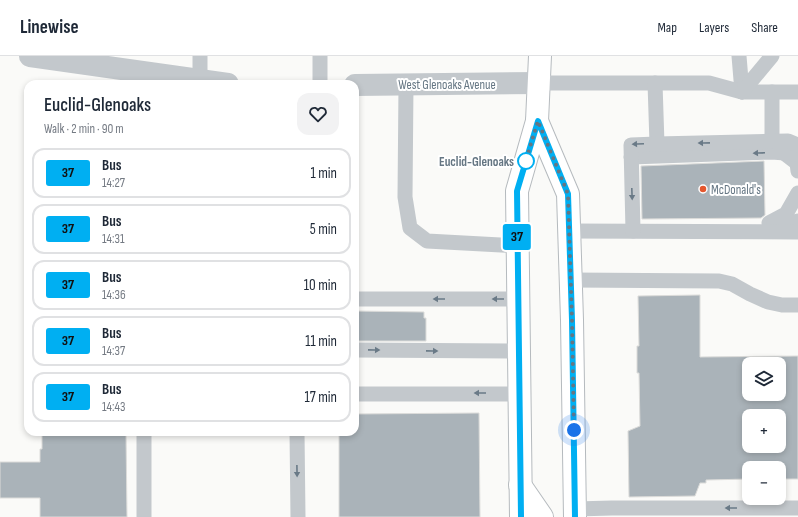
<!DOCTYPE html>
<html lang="en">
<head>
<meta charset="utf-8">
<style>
  :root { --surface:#fff; --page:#f2f2f3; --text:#1f2937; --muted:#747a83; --line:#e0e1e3 }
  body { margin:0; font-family:"Sofia Sans Condensed",sans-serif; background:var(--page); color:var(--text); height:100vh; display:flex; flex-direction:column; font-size:15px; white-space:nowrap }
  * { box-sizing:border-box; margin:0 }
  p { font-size:13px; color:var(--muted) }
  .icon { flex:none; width:22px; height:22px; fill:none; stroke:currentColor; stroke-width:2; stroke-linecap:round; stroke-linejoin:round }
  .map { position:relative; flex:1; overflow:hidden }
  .details { position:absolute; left:24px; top:24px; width:335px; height:356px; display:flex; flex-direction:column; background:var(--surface); border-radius:12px; box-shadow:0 2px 6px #0003 }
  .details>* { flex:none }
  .badge { padding:0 8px; border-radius:3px; font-size:14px; line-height:26px }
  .controls { position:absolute; left:742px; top:301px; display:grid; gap:8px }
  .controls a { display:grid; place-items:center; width:44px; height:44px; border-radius:8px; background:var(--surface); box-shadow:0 2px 6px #0003; font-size:20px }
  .you { position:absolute; width:20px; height:20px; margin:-10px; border:3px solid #fff; border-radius:50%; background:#1a73e8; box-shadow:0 0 0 6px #1a73e833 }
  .map>.badge { position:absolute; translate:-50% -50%; box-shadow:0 0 0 2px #fff }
  .round { display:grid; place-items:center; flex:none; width:42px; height:42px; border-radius:12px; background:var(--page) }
  .head { display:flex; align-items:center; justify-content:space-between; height:68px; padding:0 20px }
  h1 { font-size:19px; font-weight:600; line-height:30px }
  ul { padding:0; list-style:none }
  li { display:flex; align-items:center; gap:12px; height:50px; margin:0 8px 6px; padding:0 12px; border:2px solid var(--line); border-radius:12px }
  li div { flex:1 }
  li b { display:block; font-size:15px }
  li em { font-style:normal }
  li .badge { min-width:44px; font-weight:700; text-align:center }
  header { display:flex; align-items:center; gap:24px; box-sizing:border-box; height:56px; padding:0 20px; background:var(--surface); border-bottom:1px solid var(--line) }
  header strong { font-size:19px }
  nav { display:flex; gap:22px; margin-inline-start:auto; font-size:14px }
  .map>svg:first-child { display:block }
  .building { fill:#aab3b9; stroke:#dcdcda; fill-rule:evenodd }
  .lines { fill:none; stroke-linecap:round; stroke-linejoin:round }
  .primary-casing { stroke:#b5babe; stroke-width:24 }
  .service { stroke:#c3c8cc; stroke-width:15 }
  .minor { stroke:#c3c8cc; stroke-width:22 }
  .primary { stroke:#fff; stroke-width:22 }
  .oneway { fill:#6a7a87 }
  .line-casing { stroke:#fff; stroke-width:9 }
  .line { stroke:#00aff2; stroke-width:6 }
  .walk { stroke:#657683; stroke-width:4; stroke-dasharray:0 7.2 }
  .stop-dot { fill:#fff; stroke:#00aff2; stroke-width:2 }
  .poi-dot { fill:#e4572e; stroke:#fff; stroke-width:1.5 }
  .labels { text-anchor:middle; stroke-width:4; stroke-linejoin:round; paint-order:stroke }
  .street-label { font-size:13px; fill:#657683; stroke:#fff }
  .stop-label { font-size:13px; font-weight:bold; fill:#657683; stroke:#fff; text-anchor:end }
  .poi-label { font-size:13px; fill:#657683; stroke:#fff; text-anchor:start }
</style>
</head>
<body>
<header>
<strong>Linewise</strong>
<nav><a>Map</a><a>Layers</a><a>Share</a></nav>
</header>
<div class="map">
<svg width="798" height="461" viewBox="0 0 798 461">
  <rect width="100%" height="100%" fill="#fafaf8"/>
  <!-- building -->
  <g class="building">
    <polygon points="764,105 765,159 761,162 642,163 641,110"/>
    <path d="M700,239V301L798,300V423H779V412H749V423L706,424V427H700L695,440L629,441L628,375L640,370L639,317H637V290H639L638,240ZM749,308H779V338H749ZM749,360H779V390H749Z"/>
    <polygon points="355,255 424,256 424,262 426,262 426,285 355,285"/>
    <polygon points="479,357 480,461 339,461 339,376 355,376 355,358"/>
    <polygon points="43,376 126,376 127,461 40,461 40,442 0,442 0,406 40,406 40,393 42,393 42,379 43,379"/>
  </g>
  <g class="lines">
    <!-- primary casing -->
    <g class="primary-casing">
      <g id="primary">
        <polyline points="537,65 568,138 572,264 575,461"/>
        <polyline points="520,429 542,461"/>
        <polyline points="521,461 517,135 537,65 540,0"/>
      </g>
    </g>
    <!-- service -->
    <g class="service">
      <polyline points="200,0 200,24"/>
      <polyline points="739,0 742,36"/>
      <polyline points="539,27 709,27 742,36 798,36"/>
      <polyline points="655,27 657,88"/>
      <polyline points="320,28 320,0"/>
      <polyline points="406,29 405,141 410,172 427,185 518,190"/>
      <polyline points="742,36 772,0"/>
      <polyline points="772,86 772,36"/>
      <polyline points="784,97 797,107 798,115"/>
      <polyline points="631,101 772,96 798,98"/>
      <polyline points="769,167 786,158 798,137"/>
      <polyline points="774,167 791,167 798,165"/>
      <polyline points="569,175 798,176"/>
      <polyline points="633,175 631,89 657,88 788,85 798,89"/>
      <polyline points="571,224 719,225 732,228 750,238 768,246 782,249 798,249"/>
      <polyline points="355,243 518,243"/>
      <polyline points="355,294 519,295"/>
      <polyline points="355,338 519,338"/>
      <polyline points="297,376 298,461"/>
      <polyline points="575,453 612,452 798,452"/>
      <polyline points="144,461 144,376"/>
    </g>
    <!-- minor -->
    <g class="minor">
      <polyline points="30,0 228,28"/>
      <polyline points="355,29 539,27"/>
    </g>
    <!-- primary -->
    <use href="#primary" class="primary"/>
  </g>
  <!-- one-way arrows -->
  <defs><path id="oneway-solid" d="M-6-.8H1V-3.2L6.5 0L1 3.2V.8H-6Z"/></defs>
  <g class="oneway">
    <use href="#oneway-solid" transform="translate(704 87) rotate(179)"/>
    <use href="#oneway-solid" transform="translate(638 88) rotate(177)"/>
    <use href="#oneway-solid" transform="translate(759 97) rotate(178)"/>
    <use href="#oneway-solid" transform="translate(632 138) rotate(88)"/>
    <use href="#oneway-solid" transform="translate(439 243) rotate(180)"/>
    <use href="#oneway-solid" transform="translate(498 243) rotate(180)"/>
    <use href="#oneway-solid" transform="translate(374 294) rotate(1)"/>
    <use href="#oneway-solid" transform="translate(432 295) rotate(1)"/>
    <use href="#oneway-solid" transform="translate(480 337) rotate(180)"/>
    <use href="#oneway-solid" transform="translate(297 415) rotate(89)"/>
    <use href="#oneway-solid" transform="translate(731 452) rotate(180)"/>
  </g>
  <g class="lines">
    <!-- line casing -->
    <g class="line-casing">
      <polyline id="line" points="521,461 517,135 538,65 568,138 572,264 575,461"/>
    </g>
    <!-- line -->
    <use href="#line" class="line"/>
    <!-- walk -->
    <polyline class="walk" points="526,105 525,107 538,65 568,138 572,264 574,374"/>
  </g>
  <!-- markers -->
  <circle class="stop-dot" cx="526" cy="105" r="8"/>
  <circle class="poi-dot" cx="703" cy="133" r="4"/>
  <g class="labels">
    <!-- street labels -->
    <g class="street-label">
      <text x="447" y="33">West Glenoaks Avenue</text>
    </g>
    <!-- stop labels -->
    <g class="stop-label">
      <text x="514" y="110">Euclid-Glenoaks</text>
    </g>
    <!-- poi labels -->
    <g class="poi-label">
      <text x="711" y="138">McDonald's</text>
    </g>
  </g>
</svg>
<div class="controls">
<a><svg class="icon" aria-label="layers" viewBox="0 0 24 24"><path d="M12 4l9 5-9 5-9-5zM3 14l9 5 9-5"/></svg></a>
<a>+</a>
<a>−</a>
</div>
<div class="you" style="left:574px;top:374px"></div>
<b class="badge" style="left:517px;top:181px;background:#00aff2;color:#111">37</b>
<section class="details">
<div class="head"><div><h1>Euclid-Glenoaks</h1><p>Walk · 2 min · 90 m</p></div><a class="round"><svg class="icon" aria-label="heart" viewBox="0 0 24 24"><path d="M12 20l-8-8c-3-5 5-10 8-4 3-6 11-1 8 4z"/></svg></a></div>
<ul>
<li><span class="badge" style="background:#00aff2;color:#111">37</span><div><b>Bus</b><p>14:27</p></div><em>1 min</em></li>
<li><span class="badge" style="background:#00aff2;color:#111">37</span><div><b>Bus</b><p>14:31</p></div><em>5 min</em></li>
<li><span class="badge" style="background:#00aff2;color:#111">37</span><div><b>Bus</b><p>14:36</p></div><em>10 min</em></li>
<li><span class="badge" style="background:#00aff2;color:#111">37</span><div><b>Bus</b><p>14:37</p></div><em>11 min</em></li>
<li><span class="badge" style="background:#00aff2;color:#111">37</span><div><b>Bus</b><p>14:43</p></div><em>17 min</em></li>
</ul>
</section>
</div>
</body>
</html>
